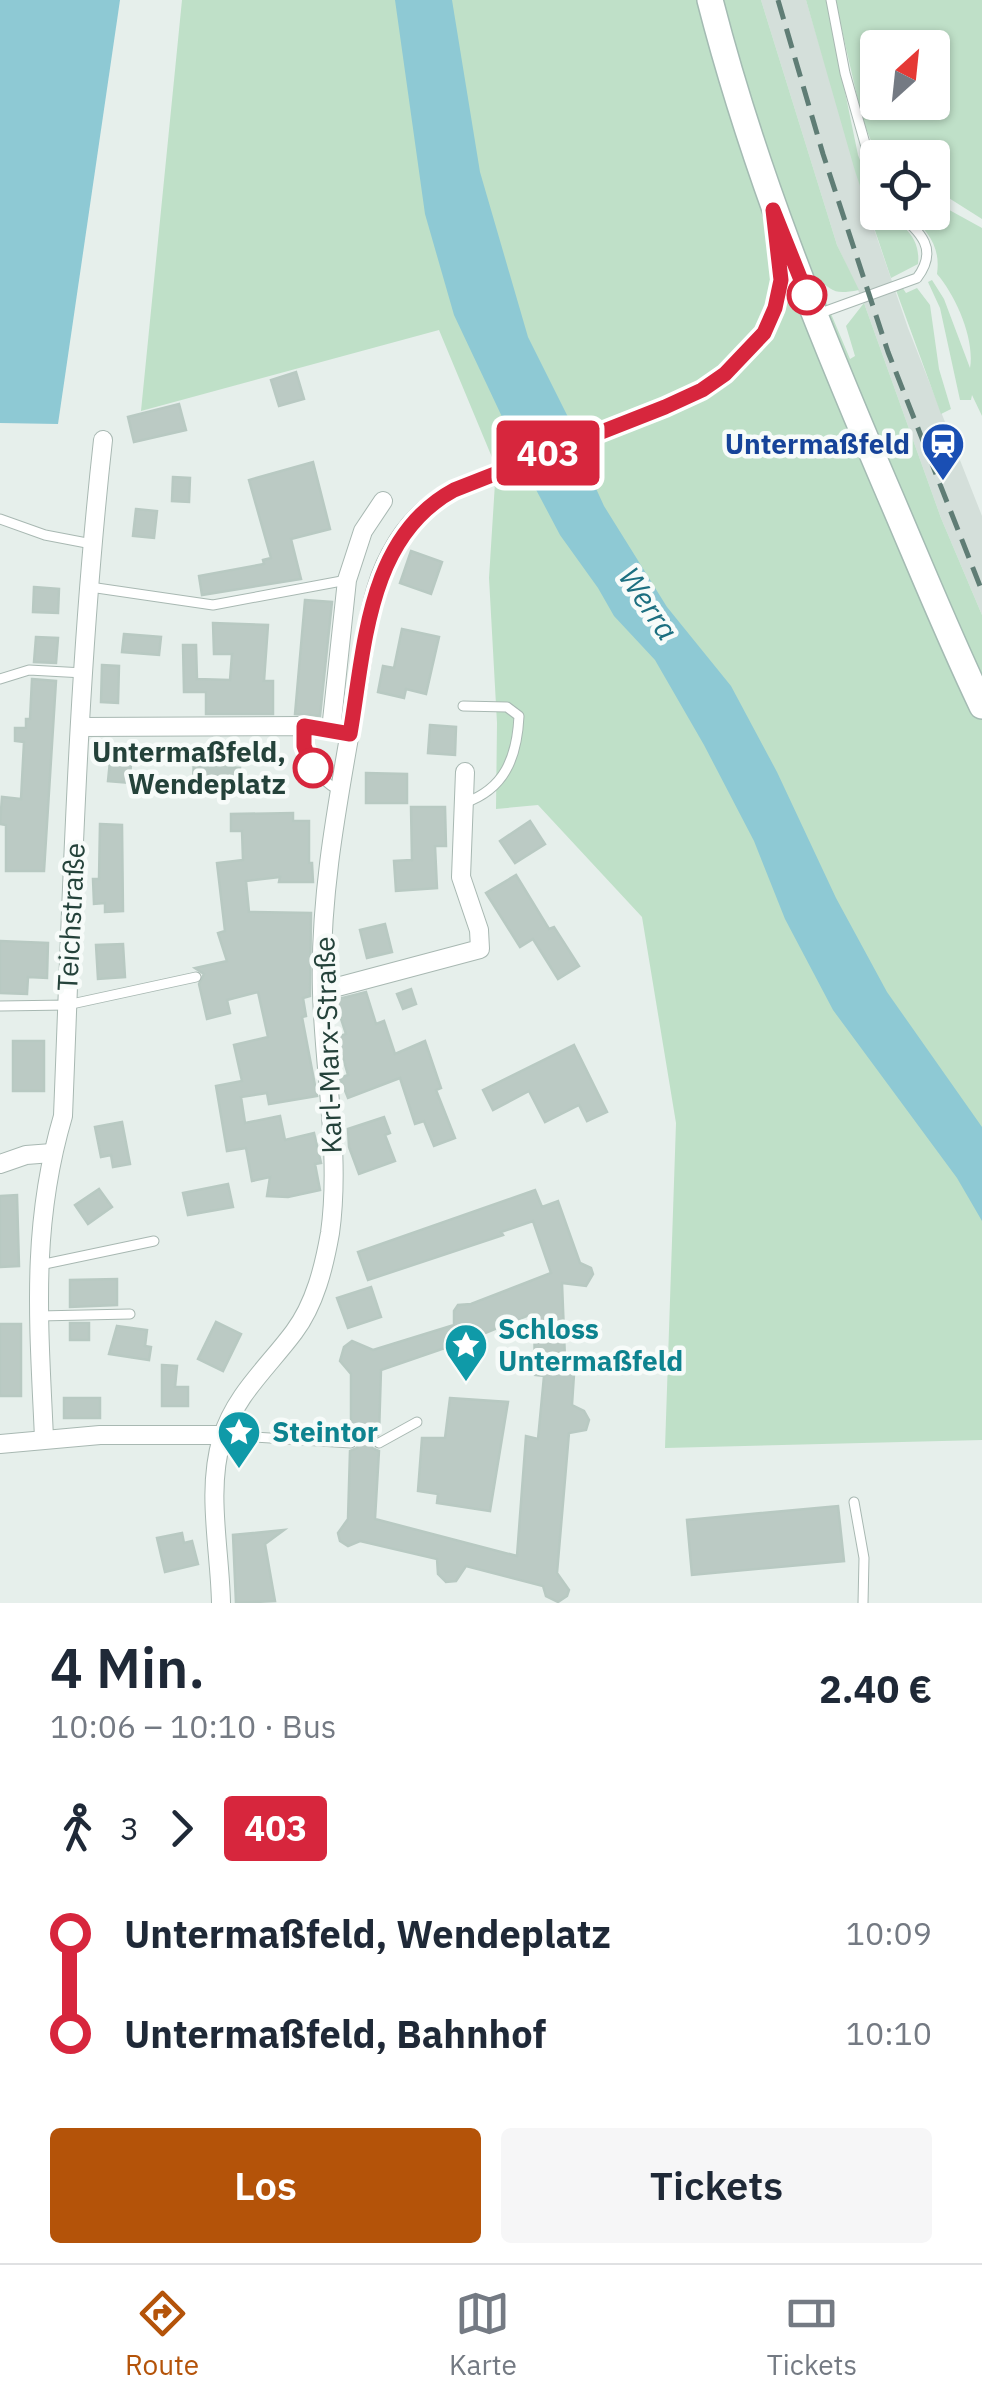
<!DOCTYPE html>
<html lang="de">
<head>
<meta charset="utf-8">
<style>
  :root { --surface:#fff; --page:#f6f6f7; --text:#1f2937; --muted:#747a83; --line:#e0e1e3; --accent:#b45309 }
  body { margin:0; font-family:"IBM Plex Sans",sans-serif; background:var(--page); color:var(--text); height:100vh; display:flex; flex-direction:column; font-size:38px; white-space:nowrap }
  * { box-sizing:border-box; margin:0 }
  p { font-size:32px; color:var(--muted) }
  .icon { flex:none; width:55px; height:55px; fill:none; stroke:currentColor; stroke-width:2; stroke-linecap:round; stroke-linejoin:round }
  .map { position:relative; height:1603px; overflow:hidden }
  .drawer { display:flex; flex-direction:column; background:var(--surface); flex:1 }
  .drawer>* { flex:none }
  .badge { padding:0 20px; border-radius:8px; font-size:35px; line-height:65px }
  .needle { width:65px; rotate:27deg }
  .fabs { position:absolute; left:860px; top:30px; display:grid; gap:20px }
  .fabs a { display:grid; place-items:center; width:90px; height:90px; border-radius:10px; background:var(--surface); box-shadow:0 2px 8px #0004; font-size:50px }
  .map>.badge { position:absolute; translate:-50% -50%; box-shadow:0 0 0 5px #fff }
  .legs { display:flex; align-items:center; gap:15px; height:110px; padding:0 50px; font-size:32px }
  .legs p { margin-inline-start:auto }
  .headline { display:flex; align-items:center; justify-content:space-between; height:170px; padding:0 50px }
  h1 { font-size:55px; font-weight:600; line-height:75px }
  .action { display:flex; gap:20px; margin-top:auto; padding:20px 50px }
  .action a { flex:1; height:115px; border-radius:10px; background:var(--accent); color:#fff; font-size:40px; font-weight:600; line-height:115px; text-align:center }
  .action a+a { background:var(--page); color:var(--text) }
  ul { padding:0 50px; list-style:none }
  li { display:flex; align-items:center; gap:35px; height:100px; font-size:38px }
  li i { display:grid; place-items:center; width:15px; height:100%; margin:0 12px; background:currentColor }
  li i::after { content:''; width:25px; height:25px; margin:-12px; border:8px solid; border-radius:50%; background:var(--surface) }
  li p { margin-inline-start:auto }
  li:first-child i { background:linear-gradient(#0000 50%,currentColor 0) }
  li:last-child i { background:linear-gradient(currentColor 50%,#0000 0) }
  .tab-bar { display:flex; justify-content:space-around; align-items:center; height:140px; border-top:2px solid var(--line); background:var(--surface); font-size:28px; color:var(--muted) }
  .tab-bar a { display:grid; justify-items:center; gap:5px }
  .tab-bar .on { color:var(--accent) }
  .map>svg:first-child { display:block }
  .built { fill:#d4dfda }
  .green { fill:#bfe0c8; fill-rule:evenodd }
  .water { fill:#8ec9d4 }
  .building { fill:#bbcac4; stroke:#b8c9c2; stroke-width:2.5; fill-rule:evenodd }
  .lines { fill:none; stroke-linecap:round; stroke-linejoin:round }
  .lane-casing { stroke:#a8b8b2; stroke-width:11 }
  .street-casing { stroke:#a8b8b2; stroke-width:20 }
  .secondary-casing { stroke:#a4bbb3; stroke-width:28 }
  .lane { stroke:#fff; stroke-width:9 }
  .street { stroke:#fff; stroke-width:18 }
  .secondary { stroke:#fff; stroke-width:25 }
  .rail { stroke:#5f7d75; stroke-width:5; stroke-dasharray:20 10; stroke-linecap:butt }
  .line-1-casing { stroke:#fff; stroke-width:22 }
  .line-1 { stroke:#d7263d; stroke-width:15 }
  .stop-1-dot { fill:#fff; stroke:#d7263d; stroke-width:5 }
  .labels { text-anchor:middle; stroke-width:9; stroke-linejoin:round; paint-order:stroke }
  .transit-label { font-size:28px; font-weight:bold; fill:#164399; stroke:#f7fbf9; text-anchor:end }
  .stop-label { font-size:28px; font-weight:bold; fill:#24423a; stroke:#f7fbf9; text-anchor:end }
  .street-label { font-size:28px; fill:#24423a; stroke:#f7fbf9 }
  .culture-label { font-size:28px; font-weight:bold; fill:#0d838f; stroke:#f7fbf9; text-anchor:start }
  .water-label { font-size:30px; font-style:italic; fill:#1c6f80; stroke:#f7fbf9 }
</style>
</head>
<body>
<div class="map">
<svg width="982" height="1603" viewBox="0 0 982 1603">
  <rect width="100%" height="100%" fill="#e6efeb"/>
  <!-- built -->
  <polygon class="built" points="761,0 806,0 874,229 908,328 982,516 982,615 941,518 864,303 837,245"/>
  <!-- green -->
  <g class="green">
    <path d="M182,0H761L837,245L859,290C833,295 834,291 816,278L850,359L855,356L846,326L864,303L941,518L982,615V1440L665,1448L676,1123L642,917L538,805L496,809L497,723L489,578L496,467L439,330L141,411Z"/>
    <path d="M806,0H826L858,155L877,203L878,212C901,221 921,236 918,264L891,278L855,171Z"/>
    <path d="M835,0H982V219L933,188L932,158L897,157L889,150L873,146L862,118ZM878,48H932V102H878Z"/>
    <path d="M933,201L982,228V416L972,395L971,400H960L940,308L928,282L932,280L944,299L970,368C975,339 956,296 937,274C941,245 927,231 908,213L932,212Z"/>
    <polygon points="902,287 906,293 917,288 930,305 939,369 951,409 941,414 896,290"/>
  </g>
  <!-- water -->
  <g class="water">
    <polygon points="0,0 120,0 58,424 0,423"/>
    <polygon points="395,0 452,0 480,172 528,337 576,433 520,455 454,315 425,214"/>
    <polygon points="583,460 604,506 667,607 731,686 777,772 836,898 887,992 982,1127 982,1221 957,1178 833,1010 785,919 754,841 704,745 655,660 614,616 598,588 560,535 532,482"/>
  </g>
  <!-- building -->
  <g class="building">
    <polygon points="296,372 304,399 279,406 271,380"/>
    <polygon points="179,404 186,430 134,442 128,417"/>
    <polygon points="313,462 330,529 291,539 301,579 202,595 199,576 264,564 263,560 271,558 249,480"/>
    <polygon points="173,477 190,478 189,502 172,501"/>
    <polygon points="136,509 157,511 154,538 133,536"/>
    <polygon points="411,551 442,562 431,594 400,583"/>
    <polygon points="34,587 59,589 58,613 33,612"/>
    <polygon points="305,600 332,602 320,716 295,714"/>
    <polygon points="213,623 268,625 264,681 273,681 273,714 206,714 206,692 184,692 183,645 196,645 197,679 230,680 232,654 214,654"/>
    <polygon points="402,629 439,637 426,694 406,689 404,698 378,692 383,666 394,668"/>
    <polygon points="124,634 161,637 159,655 122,652"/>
    <polygon points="36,637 58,638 56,663 34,662"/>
    <polygon points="102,665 119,666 118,703 101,702"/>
    <polygon points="32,679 56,681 44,871 6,871 6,825 0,824 2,797 21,799 24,742 15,741 15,728 26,728 26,719 30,719"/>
    <polygon points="430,725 456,727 455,755 428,753"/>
    <polygon points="194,756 228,757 227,767 240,768 240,785 193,784"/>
    <polygon points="110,761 131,761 130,783 108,781"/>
    <polygon points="366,773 407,774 407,803 366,803"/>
    <polygon points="411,807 445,807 446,846 435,846 437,888 396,891 394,861 412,860"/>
    <polygon points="293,813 293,821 309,821 309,863 312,863 313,882 279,882 280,877 246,881 249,912 311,913 310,996 303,998 306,1016 302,1017 317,1096 269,1104 267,1093 241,1097 245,1123 280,1116 285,1140 314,1133 321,1163 315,1164 320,1190 288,1197 267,1196 270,1177 252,1181 246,1148 227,1151 216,1086 242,1081 234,1045 268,1037 258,992 227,1000 230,1013 207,1019 199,984 204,974 195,968 227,961 218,933 225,931 217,863 243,860 242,831 231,831 231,814"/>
    <polygon points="530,821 545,844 515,863 500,841"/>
    <polygon points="100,824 122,825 123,911 105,912 105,903 94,904 93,879 99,879"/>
    <polygon points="516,875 549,929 554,927 579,966 558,979 533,939 520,947 486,893"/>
    <polygon points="385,924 392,952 367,958 360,930"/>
    <polygon points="0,941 48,943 47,978 28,977 27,994 0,993"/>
    <polygon points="123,944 125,977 98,979 96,945"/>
    <polygon points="411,989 416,1004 403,1009 397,994"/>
    <polygon points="366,992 376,1024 384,1021 395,1054 425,1041 441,1088 436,1090 455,1138 434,1146 424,1121 415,1124 400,1078 348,1098 340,1078 348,1075 337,1037 346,1034 335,1000"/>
    <rect x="13" y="1041" width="31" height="50"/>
    <polygon points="574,1045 607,1112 587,1121 579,1105 545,1122 529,1091 493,1110 483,1090"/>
    <polygon points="384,1117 390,1133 385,1135 395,1161 359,1174 349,1147 348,1129"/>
    <polygon points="122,1122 130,1164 113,1167 111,1155 101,1157 95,1127"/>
    <polygon points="228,1184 233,1207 188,1215 183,1193"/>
    <polygon points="99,1189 112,1207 88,1224 75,1205"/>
    <path d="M535,1190L542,1207L558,1201L580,1263L591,1268L593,1274L586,1286L562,1283L565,1359H575L572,1405L584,1411L589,1420L586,1430L569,1433L557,1573L569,1590L567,1596L558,1602L546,1596L543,1586L466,1566L456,1581L446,1582L438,1574L437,1559L360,1541L348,1546L340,1541L338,1533L348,1519L350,1451L357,1448L359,1443L351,1435V1374L340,1361L344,1347L352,1341L373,1350L454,1325V1311L458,1305L471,1304L551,1273L533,1221L501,1232L503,1235L368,1280L358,1252ZM534,1313L535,1375L544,1376L538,1439L526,1436L517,1556L375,1519L379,1451L372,1448L371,1442L379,1434L381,1370L468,1340Z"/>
    <polygon points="17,1195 19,1266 0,1267 0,1196"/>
    <polygon points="117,1279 117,1305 70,1307 70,1280"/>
    <polygon points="371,1287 381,1317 348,1328 337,1298"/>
    <polygon points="216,1322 241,1334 223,1371 198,1359"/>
    <rect x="70" y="1323" width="19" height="17"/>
    <rect x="0" y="1324" width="21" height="72"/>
    <polygon points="117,1326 147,1330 145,1346 151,1347 149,1360 109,1354"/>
    <polygon points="162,1365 177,1366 175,1387 188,1387 188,1406 162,1406"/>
    <rect x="64" y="1398" width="36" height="20"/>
    <polygon points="450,1398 508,1402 490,1511 437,1503 438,1494 418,1491 422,1438 445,1438"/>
    <polygon points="838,1506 844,1561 692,1575 687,1520"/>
    <polygon points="284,1530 265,1544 275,1601 236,1603 233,1535"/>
    <polygon points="182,1533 184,1543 192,1541 198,1564 165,1572 157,1538"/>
  </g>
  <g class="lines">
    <!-- lane casing -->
    <g class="lane-casing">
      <g id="lane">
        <polyline points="831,0 845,73 878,189"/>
        <path d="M818,314L917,278C939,249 921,233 897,212"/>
        <polyline points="0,519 45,535 92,544"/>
        <polyline points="90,587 213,605 347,580"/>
        <polyline points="0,679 29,670 84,673"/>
        <path d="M463,706L507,707L519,716C517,757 505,789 464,803"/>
        <path d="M304,726C304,756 313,777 340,791"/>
        <polyline points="0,1006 67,1005 196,977"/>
        <polyline points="40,1265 154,1241"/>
        <polyline points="39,1316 130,1314"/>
        <polyline points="223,1435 351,1443"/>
        <polyline points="379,1443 417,1422"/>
        <polyline points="854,1502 864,1558 863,1603"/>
      </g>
    </g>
    <!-- street casing -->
    <g class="street-casing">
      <g id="street">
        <polyline points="80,727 304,726 350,734"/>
        <polyline points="331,730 347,580 363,531 383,501"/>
        <polyline points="322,991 480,949 479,930 461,877 465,772"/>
        <polyline points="0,1164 26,1155 52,1153"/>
        <path d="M44,1438C39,1325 30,1228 63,1116C72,891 78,664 103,440"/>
        <polyline points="0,1444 100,1435 223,1435"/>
        <path d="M221,1603C220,1549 206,1491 222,1438C235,1395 268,1367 294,1332C315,1304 324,1267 330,1233C341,1154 324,1072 322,992C319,891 340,791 357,692C365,647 368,594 391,553C405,526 426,505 453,490L665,407L703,390L725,375L764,333L775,308L781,280L775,231"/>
      </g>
    </g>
    <!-- secondary casing -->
    <g class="secondary-casing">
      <path id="secondary" d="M710,0C753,168 817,325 885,484C917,558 947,633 982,706"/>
    </g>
    <!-- lane -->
    <use href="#lane" class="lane"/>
    <!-- street -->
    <use href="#street" class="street"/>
    <!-- secondary -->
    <use href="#secondary" class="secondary"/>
    <!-- rail -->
    <polyline class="rail" points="778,0 823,154 888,352 982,591"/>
  </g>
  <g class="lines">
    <!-- line-1 casing -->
    <g class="line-1-casing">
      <path id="line-1" d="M313,768L304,746V726L350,734C365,647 367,537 454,490L665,407L702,390L725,374L764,333L775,308L781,280L773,210L807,295"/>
    </g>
    <!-- line-1 -->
    <use href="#line-1" class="line-1"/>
  </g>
  <!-- icons -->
  <defs>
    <g id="station-pin" transform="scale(2.25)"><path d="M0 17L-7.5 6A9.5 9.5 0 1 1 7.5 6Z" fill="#1a4fb4" stroke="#f7fbf9"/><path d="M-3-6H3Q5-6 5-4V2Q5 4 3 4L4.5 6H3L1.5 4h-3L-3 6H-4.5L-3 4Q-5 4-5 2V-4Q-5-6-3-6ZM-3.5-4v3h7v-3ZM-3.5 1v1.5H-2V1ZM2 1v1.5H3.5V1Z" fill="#fff"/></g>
    <g id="sight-pin" transform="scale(2.25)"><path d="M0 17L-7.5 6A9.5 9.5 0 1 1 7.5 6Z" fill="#0f9aa8" stroke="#f7fbf9"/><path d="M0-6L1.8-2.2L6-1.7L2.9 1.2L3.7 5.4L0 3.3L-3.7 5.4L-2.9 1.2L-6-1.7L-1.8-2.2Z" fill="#fff"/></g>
  </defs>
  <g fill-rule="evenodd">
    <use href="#station-pin" x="943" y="444"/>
    <use href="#sight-pin" x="466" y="1345"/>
    <use href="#sight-pin" x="239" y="1432"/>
  </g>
  <!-- markers -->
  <g class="stop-1-dot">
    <circle cx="807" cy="295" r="18"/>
    <circle cx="313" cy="768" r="18"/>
  </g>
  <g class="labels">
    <!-- transit labels -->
    <g class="transit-label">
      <text x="910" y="454">Untermaßfeld</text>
    </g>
    <!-- stop labels -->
    <g class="stop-label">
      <text x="286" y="762">Untermaßfeld,<tspan x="286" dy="32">Wendeplatz</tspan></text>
    </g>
    <!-- street labels -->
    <g class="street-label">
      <text transform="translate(71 917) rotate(-87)" y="10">Teichstraße</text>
      <text transform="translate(328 1045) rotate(-92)" y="10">Karl-Marx-Straße</text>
    </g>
    <!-- culture labels -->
    <g class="culture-label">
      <text x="498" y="1339">Schloss<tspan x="498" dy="32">Untermaßfeld</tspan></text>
      <text x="272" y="1442">Steintor</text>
    </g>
    <!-- water labels -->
    <g class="water-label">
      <text transform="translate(648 604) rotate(56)" y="10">Werra</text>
    </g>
  </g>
</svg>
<div class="fabs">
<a><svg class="needle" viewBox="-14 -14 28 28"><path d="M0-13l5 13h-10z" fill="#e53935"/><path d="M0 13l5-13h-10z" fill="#747a83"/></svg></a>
<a><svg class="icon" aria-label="locate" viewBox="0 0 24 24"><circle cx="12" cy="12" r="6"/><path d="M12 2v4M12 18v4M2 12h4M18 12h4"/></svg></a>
</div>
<b class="badge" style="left:548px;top:453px;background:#d7263d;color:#fff">403</b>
</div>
<section class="drawer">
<div class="headline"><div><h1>4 Min.</h1><p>10:06 – 10:10 · Bus</p></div><b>2.40 €</b></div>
<div class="legs"><svg class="icon" aria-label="walk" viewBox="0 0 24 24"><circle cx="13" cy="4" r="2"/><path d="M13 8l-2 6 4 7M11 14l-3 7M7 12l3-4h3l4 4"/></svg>3<svg class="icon" aria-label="forward" viewBox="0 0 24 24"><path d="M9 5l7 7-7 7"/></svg><b class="badge" style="background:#d7263d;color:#fff">403</b></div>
<ul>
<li><i style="color:#d7263d"></i><b>Untermaßfeld, Wendeplatz</b><p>10:09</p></li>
<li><i style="color:#d7263d"></i><b>Untermaßfeld, Bahnhof</b><p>10:10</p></li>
</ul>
<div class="action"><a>Los</a><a>Tickets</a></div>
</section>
<nav class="tab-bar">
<a class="on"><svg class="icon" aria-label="directions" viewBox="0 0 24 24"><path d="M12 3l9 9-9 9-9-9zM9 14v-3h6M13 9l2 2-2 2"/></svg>Route</a>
<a><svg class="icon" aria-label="map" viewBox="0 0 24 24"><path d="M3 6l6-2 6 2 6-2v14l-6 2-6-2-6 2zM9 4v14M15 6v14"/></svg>Karte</a>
<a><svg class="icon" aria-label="tickets" viewBox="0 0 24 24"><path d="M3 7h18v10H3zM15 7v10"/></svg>Tickets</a>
</nav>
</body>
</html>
